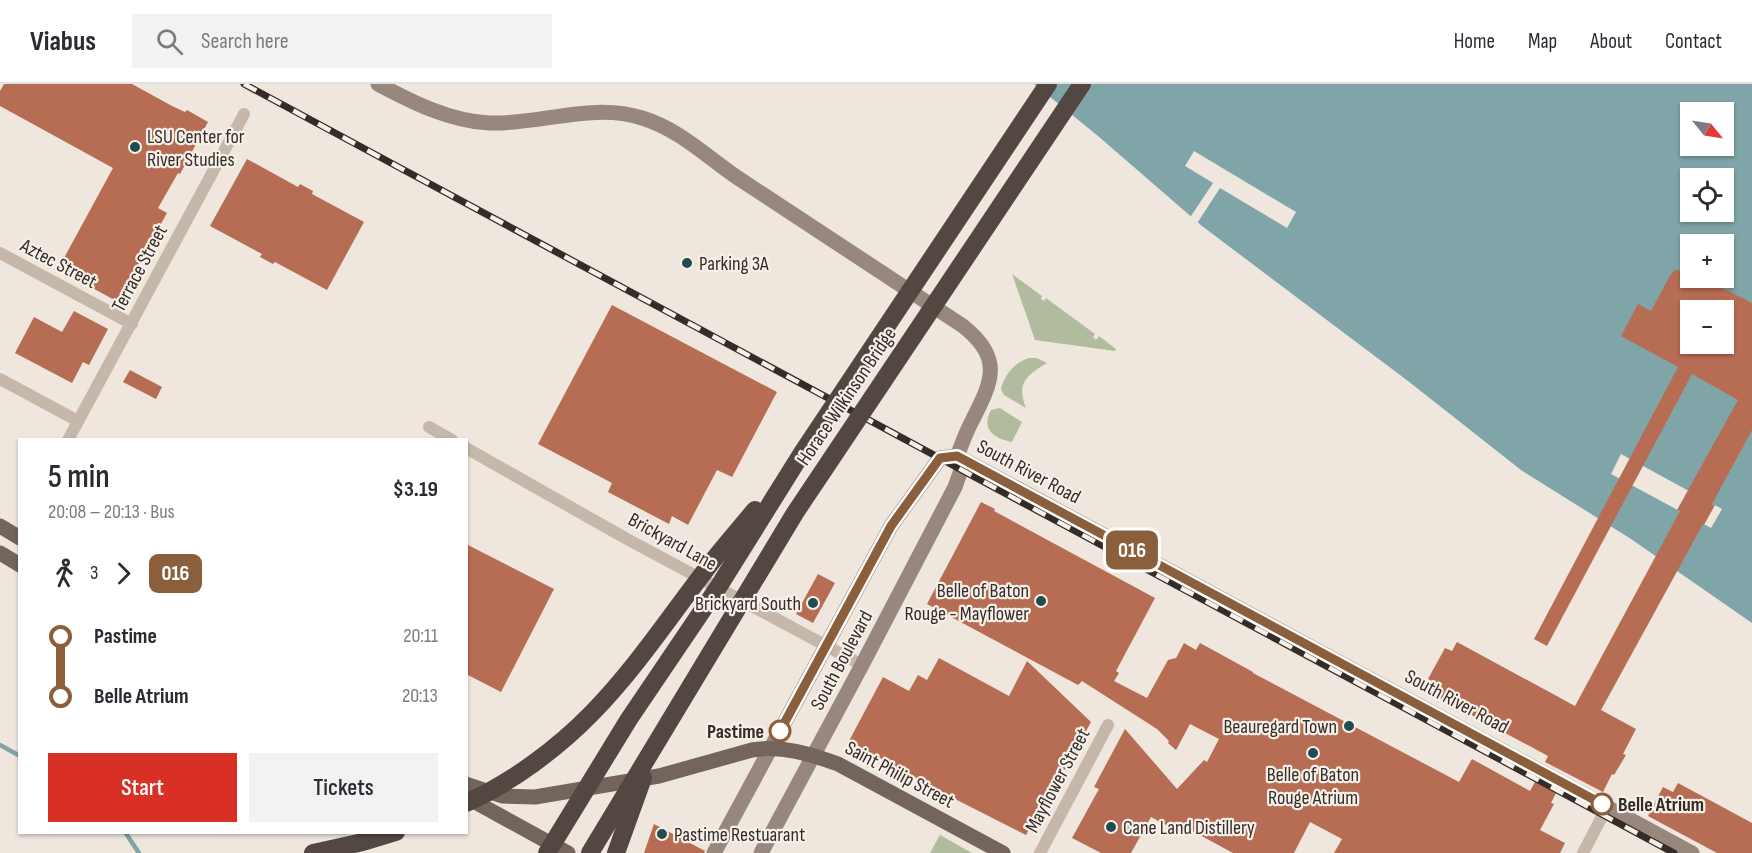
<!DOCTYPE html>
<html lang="en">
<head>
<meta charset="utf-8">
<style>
  :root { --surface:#fff; --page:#f2f2f3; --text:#2b2b33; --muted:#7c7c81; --line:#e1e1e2; --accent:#d93025 }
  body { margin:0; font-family:"Sofia Sans Condensed",sans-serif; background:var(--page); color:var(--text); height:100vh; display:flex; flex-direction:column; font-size:22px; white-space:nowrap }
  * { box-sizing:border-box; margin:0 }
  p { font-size:20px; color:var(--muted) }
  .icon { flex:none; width:33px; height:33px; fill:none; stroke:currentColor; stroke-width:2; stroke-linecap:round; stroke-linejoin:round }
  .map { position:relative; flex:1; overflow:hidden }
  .drawer { position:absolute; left:18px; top:354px; width:450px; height:396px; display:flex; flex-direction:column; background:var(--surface); border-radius:0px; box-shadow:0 2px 4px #0004 }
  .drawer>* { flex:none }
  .badge { padding:0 12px; border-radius:9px; font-size:21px; line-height:39px }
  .needle { width:39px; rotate:120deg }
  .controls { position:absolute; left:1680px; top:18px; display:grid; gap:12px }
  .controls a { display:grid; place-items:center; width:54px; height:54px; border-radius:0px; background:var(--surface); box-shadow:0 2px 4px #0004; font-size:30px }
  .map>.badge { position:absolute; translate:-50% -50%; box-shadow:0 0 0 3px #fff }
  .legs { display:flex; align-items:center; gap:9px; height:66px; padding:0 30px; font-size:20px }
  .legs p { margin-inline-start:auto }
  .overview { display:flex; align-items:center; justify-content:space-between; height:102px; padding:0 30px }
  h1 { font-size:33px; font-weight:600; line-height:45px }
  .primary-button { display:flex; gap:12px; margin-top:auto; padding:12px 30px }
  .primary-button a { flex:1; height:69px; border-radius:0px; background:var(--accent); color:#fff; font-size:24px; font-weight:600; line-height:69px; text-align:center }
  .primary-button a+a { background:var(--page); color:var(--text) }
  ul { padding:0 30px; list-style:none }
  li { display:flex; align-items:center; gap:21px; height:60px; font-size:22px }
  li i { display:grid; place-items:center; width:9px; height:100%; margin:0 8px; background:currentColor }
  li i::after { content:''; width:15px; height:15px; margin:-8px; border:4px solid; border-radius:50%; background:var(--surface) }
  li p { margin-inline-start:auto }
  li:first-child i { background:linear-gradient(#0000 50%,currentColor 0) }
  li:last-child i { background:linear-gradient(currentColor 50%,#0000 0) }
  header { display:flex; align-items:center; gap:36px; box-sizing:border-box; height:84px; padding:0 30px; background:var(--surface); border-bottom:2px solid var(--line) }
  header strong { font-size:28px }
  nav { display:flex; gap:33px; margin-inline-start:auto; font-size:21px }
  .search { width:420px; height:54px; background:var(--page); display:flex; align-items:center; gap:15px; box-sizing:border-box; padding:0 21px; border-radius:0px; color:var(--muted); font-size:22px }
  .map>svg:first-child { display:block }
  .green { fill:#b1bc9e }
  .water { fill:#7fa5a8; fill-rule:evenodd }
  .pier { fill:#efe6dd }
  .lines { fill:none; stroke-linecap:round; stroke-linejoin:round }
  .stream { stroke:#7fa5a8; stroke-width:4.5 }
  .building { fill:#b66d53; fill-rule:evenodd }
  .street { stroke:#c5b7aa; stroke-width:12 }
  .secondary { stroke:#98877c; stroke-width:15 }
  .primary { stroke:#73645c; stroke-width:15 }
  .highway { stroke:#534741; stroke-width:18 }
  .rail-casing { stroke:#342c29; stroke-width:7 }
  .rail { stroke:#f7f0e8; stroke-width:4.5; stroke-dasharray:14; stroke-linecap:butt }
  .highway-bridge { stroke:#534741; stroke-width:18 }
  .line-1-casing { stroke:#fff; stroke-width:14 }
  .line-1 { stroke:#8b5e3c; stroke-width:9 }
  .poi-dot { fill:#234c50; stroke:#f7f0e8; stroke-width:2 }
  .stop-1-dot { fill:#fff; stroke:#8b5e3c; stroke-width:3 }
  .labels { text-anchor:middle; stroke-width:4.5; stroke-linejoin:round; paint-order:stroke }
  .poi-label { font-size:20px; fill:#342c29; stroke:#f7f0e8; text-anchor:start }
  .street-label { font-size:20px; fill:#342c29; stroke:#f7f0e8 }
  .stop-label { font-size:20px; font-weight:bold; fill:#342c29; stroke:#f7f0e8; text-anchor:end }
</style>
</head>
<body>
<header>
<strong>Viabus</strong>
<div class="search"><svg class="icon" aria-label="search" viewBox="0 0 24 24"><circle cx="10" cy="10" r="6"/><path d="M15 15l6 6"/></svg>Search here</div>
<nav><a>Home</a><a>Map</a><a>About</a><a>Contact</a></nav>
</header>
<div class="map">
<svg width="1752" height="769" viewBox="0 0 1752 769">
  <rect width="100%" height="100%" fill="#efe6dd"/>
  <!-- green -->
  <g class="green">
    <polygon points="1012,190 1042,212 1041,215 1044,217 1046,214 1095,250 1093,253 1096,256 1099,252 1116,265 1115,267 1035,256"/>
    <path d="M1029,274H1037L1047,279C1027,291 1016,299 1026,324L1004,311L1001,305C1005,290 1014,279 1029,274Z"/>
    <path d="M1000,324L1022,338L1012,358C993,354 981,345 991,326Z"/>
    <polygon points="940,751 972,769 930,769"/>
  </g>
  <!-- water -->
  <path class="water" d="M1034,0H1752V539L1631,455L1521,386L1408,297L1202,142L1098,52ZM1690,28H1724V62H1690ZM1690,94H1724V128H1690ZM1690,160H1724V194H1690ZM1690,226H1724V260H1690Z"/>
  <!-- pier -->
  <g class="pier">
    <polygon points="1194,67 1296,128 1287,144 1220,104 1196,141 1189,135 1213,99 1185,82"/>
    <polygon points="1621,370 1722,425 1711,444 1611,390"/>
  </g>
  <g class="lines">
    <!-- stream -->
    <g class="stream">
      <polyline points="0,661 20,672"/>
      <polyline points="125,748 139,769"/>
    </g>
  </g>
  <!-- building -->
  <g class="building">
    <polygon points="4,0 132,0 172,22 185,28 187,26 208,38 180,90 178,89 158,124 167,129 118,218 58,185 113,84 0,22 0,7"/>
    <polygon points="247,75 298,103 300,100 313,107 312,110 364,138 327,206 275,178 273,180 260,173 262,170 210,142"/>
    <path d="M1675,186L1690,188V194H1703L1752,219V346L1712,420L1715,421L1704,441L1703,440L1601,626L1636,645L1623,670L1626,671L1614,691L1612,690L1603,708L1545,678L1548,672L1429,608L1434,598L1428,595L1445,564L1452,567L1457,558L1575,622L1680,427L1677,426L1738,316L1692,290L1547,562L1534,555L1678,283L1621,252L1638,220L1651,227L1671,190ZM1690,226H1724V267L1711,260H1690Z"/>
    <polygon points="612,221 777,308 732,393 717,386 688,441 672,432 669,440 608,408 612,399 538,360"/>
    <polygon points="74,227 108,245 89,281 83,278 72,299 15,269 34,233 62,248"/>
    <polygon points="130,286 162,303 156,315 123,298"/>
    <polygon points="981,418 995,425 994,427 1155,514 1116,587 1119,589 1114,597 1147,614 1168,576 1176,574 1184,559 1196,566 1200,559 1253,588 1253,589 1459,698 1472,675 1530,707 1536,696 1557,707 1551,719 1554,720 1540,746 1565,759 1560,769 1334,769 1342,755 1310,738 1294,769 1233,769 1185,743 1181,749 1151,733 1131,769 1101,769 1072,754 1099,705 1094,703 1125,645 1177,705 1204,676 1207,678 1219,655 1190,640 1176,666 1168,659 1169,657 1157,645 1082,597 1078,601 927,520"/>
    <polygon points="466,460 554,505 501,608 466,590"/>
    <polygon points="818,490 835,499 813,539 796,530"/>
    <polygon points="939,574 1009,612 1027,577 1091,638 1065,686 1061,684 1026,751 955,715 849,657 883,593 909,607 918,591 927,596"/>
    <polygon points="1678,699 1752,739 1752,769 1717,769 1648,732 1663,703 1673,708"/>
    <polygon points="654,740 705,767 704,769 644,769"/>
  </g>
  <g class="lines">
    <!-- street -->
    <g class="street">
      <polyline points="0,169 132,240"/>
      <polyline points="0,295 78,337"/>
      <polyline points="429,343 452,356"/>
      <polyline points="68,356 244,30"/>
      <polyline points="466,364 627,455 862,581"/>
      <polyline points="1040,769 1108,641"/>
      <polyline points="1583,769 1607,723"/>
    </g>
    <!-- secondary -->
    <g class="secondary">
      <path d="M378,0C412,18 449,37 489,39C540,41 592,18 642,34C679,45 707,73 738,94C813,144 888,193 963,242C1003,274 993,296 972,337C966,348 962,360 957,372"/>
      <polyline points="957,372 1692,769"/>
      <polyline points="714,769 891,442 940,374 957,372"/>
      <polyline points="761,769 862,581 955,403 961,386 957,372"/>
    </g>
    <!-- primary -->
    <g class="primary">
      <polyline points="0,442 20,454"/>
      <polyline points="0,469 20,481"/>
      <path d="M466,700L502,712L535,713L659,692L752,666C782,661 810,670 838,680L1003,769"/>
      <polyline points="466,713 568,769"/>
    </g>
    <!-- highway -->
    <polyline class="highway" points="313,769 363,758 396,748"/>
    <!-- rail casing -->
    <g class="rail-casing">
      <polyline id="rail" points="244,0 1674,769"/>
    </g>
    <!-- rail -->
    <use href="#rail" class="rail"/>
    <!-- highway-bridge -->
    <g class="highway-bridge">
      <path d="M466,719C511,699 558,664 592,629C637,583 672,529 711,479C725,461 740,444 755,426"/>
      <polyline points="547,769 629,635 719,502 802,369 1048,0"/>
      <polyline points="590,769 795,429 1082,0"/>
      <polyline points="616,769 643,694"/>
    </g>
  </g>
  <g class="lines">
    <!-- line-1 casing -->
    <g class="line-1-casing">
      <polyline id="line-1" points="780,647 891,442 940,374 957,372 1602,720"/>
    </g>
    <!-- line-1 -->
    <use href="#line-1" class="line-1"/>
  </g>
  <!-- markers -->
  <g class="poi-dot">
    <circle cx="135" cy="63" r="6"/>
    <circle cx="687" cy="179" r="6"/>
    <circle cx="1041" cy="517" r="6"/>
    <circle cx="813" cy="519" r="6"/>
    <circle cx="1349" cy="642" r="6"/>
    <circle cx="1313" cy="669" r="6"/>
    <circle cx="1111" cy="743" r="6"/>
    <circle cx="662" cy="750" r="6"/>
  </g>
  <g class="stop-1-dot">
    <circle cx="780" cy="647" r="10"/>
    <circle cx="1602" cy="720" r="10"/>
  </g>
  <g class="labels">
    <!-- poi labels -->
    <g class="poi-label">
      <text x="147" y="59">LSU Center for<tspan x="147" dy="23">River Studies</tspan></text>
      <text x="699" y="186">Parking 3A</text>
      <text x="1029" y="513" text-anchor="end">Belle of Baton<tspan x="1029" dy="23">Rouge - Mayflower</tspan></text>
      <text x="801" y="526" text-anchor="end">Brickyard South</text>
      <text x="1337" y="649" text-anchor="end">Beauregard Town</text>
      <text x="1313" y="697" text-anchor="middle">Belle of Baton<tspan x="1313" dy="23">Rouge Atrium</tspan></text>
      <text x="1123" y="750">Cane Land Distillery</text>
      <text x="674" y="757">Pastime Restuarant</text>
    </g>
    <!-- street labels -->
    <g class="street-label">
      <text transform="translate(59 179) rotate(28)" y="7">Aztec Street</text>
      <text transform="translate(139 184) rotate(-62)" y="7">Terrace Street</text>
      <text transform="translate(846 312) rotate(-56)" y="7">Horace Wilkinson Bridge</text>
      <text transform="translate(1029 387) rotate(28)" y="7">South River Road</text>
      <text transform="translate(673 457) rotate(29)" y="7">Brickyard Lane</text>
      <text transform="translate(841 576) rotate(-62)" y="7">South Boulevard</text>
      <text transform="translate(1457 617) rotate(28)" y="7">South River Road</text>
      <text transform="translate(900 690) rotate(28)" y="7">Saint Philip Street</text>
      <text transform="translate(1057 696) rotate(-62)" y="7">Mayflower Street</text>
    </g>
    <!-- stop labels -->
    <g class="stop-label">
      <text x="764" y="654">Pastime</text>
      <text x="1618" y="727" text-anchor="start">Belle Atrium</text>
    </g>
  </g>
</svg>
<div class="controls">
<a><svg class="needle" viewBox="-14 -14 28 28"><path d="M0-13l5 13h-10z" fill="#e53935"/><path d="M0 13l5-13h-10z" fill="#7c7c81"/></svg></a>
<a><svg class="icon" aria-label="locate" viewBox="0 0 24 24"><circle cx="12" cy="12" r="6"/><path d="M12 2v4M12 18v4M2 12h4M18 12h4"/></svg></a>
<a>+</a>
<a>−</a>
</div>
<b class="badge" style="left:1132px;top:466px;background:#8b5e3c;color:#fff">016</b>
<section class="drawer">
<div class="overview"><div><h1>5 min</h1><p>20:08 – 20:13 · Bus</p></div><b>$3.19</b></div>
<div class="legs"><svg class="icon" aria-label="walk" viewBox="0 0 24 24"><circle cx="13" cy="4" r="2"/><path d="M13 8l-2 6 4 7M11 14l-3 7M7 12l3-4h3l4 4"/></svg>3<svg class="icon" aria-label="forward" viewBox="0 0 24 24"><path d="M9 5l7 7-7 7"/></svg><b class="badge" style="background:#8b5e3c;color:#fff">016</b></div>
<ul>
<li><i style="color:#8b5e3c"></i><b>Pastime</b><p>20:11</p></li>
<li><i style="color:#8b5e3c"></i><b>Belle Atrium</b><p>20:13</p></li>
</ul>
<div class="primary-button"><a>Start</a><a>Tickets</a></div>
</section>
</div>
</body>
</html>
